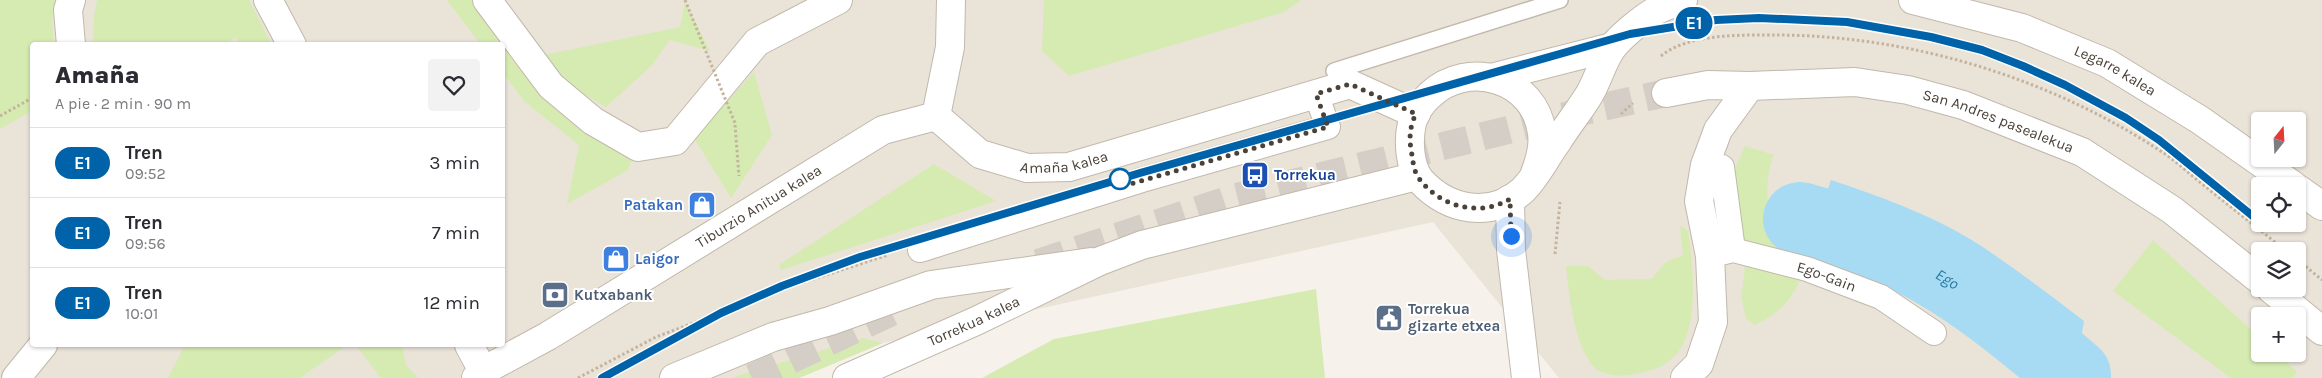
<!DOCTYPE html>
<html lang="es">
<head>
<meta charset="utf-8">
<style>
  :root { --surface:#fff; --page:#f2f2f3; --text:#2b2b33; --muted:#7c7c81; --line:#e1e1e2 }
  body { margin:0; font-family:Karla,sans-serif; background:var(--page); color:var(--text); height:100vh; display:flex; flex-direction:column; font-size:19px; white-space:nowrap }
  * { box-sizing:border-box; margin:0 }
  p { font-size:16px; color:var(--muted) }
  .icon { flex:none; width:28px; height:28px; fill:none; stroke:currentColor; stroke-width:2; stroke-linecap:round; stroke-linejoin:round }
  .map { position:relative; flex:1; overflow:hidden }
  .panel { position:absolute; left:30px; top:42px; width:475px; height:305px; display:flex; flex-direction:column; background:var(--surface); border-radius:5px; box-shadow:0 1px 4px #0004 }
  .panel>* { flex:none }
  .badge { padding:0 10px; border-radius:16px; font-size:18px; line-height:32px }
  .needle { width:32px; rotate:18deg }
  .tools { position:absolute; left:2251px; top:112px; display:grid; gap:10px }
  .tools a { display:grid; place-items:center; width:55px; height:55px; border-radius:5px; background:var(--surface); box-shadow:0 1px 4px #0004; font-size:25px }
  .you { position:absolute; width:25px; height:25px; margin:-12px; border:4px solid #fff; border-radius:50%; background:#1a73e8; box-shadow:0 0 0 8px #1a73e833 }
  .map>.badge { position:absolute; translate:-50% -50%; box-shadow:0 0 0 2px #fff }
  .round { display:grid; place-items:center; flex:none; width:52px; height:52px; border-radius:5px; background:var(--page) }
  .overview { display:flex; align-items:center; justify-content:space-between; height:85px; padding:0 25px }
  h1 { font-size:24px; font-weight:800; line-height:38px }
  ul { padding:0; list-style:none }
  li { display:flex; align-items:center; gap:15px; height:70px; padding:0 25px; border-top:1px solid var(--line) }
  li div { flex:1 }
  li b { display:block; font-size:19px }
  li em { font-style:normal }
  li .badge { min-width:55px; font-weight:700; text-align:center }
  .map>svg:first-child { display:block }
  .residential { fill:#eae3d8; fill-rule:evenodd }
  .green { fill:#d6ebb2 }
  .water { fill:#a6dbf3 }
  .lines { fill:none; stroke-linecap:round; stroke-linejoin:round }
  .river { stroke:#a6dbf3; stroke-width:74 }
  .tertiary-tunnel { stroke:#d4cec7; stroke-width:28; stroke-dasharray:28 14; stroke-linecap:butt }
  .service-casing { stroke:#c2b8ac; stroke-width:18 }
  .pedestrian-casing { stroke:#c2b8ac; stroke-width:26 }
  .minor-casing { stroke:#c2b8ac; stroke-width:30 }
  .tertiary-casing { stroke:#c2b8ac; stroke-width:30 }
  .path { stroke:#c4b39d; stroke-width:3; stroke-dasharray:2.5 2.5; stroke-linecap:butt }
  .service { stroke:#fff; stroke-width:15 }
  .pedestrian { stroke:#fff; stroke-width:24 }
  .minor { stroke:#fff; stroke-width:28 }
  .tertiary { stroke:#fff; stroke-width:28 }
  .path-bridge { stroke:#c4b39d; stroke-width:3; stroke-dasharray:2.5 2.5; stroke-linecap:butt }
  .line-casing { stroke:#fff; stroke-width:11 }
  .line { stroke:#0063a9; stroke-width:8 }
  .walk { stroke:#4a4138; stroke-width:5; stroke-dasharray:0 9 }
  .stop-dot { fill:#fff; stroke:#0063a9; stroke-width:2.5 }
  .labels { text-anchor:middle; stroke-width:4; stroke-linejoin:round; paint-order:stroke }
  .street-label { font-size:15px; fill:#4a4138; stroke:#fff }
  .transit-label { font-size:15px; font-weight:bold; fill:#164399; stroke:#fff; text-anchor:start }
  .shop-label { font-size:15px; font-weight:bold; fill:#366cbe; stroke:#fff; text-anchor:end }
  .service-label { font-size:15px; font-weight:bold; fill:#4e5e75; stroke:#fff; text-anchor:start }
  .water-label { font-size:16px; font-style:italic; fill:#287aa2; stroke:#fff }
</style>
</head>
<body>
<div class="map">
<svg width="2322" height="378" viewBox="0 0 2322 378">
  <rect width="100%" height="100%" fill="#f6f1eb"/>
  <!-- residential -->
  <path class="residential" d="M0,0H2322V378H1559L1433,222L883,343L799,378H0ZM32,45H502V345H32ZM2260,121H2298V159H2260ZM2260,186H2298V224H2260ZM2260,251H2298V289H2260ZM2260,316H2298V354H2260Z"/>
  <!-- green -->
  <g class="green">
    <polygon points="0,0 57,0 52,20 54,45 32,45 32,111 0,129"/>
    <polygon points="97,0 249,0 272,45 242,45 235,37 225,45 93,45 94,16"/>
    <polygon points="447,0 475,0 633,156 628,170 567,204 579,145 524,101 503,73 502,45 481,45"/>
    <polygon points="1044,0 1301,0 1284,12 1069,76 1042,51"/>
    <polygon points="685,2 710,51 670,40 651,66 606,107 567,84 544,55 680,27"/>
    <polygon points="754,72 772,135 731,198 694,138"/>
    <path d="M1745,146L1774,155C1763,177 1767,223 1777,246C1781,256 1795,267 1802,275C1791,301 1781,312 1755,325L1746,319L1741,296L1745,270L1733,192L1735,168Z"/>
    <polygon points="934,164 996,201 781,270 779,265"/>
    <path d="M1680,225L1688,231C1693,265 1702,338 1669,361C1659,369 1646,372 1634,374C1622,377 1603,376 1594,367C1574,345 1569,294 1566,266H1588L1605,280L1651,279L1666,262L1683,255Z"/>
    <polygon points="2153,240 2260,338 2260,354 2277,354 2297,372 2292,378 2231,378 2113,291"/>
    <polygon points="1316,289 1325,378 982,378 1054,339"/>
    <polygon points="863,338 883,343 799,378 731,378"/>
    <polygon points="185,345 341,345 343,348 300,378 168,378"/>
    <polygon points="356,345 402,345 406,365 418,378 381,378"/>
  </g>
  <!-- water -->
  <path class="water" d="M1831,180C1878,196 1927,213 1970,239C2010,264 2047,293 2084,321L2074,378H2052L1971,310L1916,280L1878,260L1813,235Z"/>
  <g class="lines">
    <!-- river -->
    <path class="river" id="s1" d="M1800,219C1834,229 1869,237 1901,253C1965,283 2021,330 2074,375"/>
    <!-- tertiary-tunnel -->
    <g class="tertiary-tunnel">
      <polyline points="1038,263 1237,197 1589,110 1666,93"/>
      <polyline points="752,378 902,307"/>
    </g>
    <!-- service casing -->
    <g class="service-casing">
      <polyline id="service" points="1334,71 1560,0"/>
    </g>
    <!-- pedestrian casing -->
    <g class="pedestrian-casing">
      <g id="pedestrian">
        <polyline points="1722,167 1733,250"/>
        <polyline points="920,250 1142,180 1328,127 1316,94"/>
        <path id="s2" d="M1710,256L1733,250L1807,269L1881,297L1934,333"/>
      </g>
    </g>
    <!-- minor casing -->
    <g class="minor-casing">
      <g id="minor">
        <polyline points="268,0 292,45"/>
        <polyline points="487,0 551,86 593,121 638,147 675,141 757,42 838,0"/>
        <polyline points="71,45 68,10 71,0"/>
        <path id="s3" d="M936,116L980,154L1027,168L1069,167L1350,84L1416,114"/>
        <polyline points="936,116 950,47 951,0"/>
        <polyline points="469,345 483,371"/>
        <polyline points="16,378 43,345"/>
        <path id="s4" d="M476,378L483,371L548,336L883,130L936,116"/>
        <polyline points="674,378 773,337 830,321 931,285 1091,262"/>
        <polyline points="1685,378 1699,364 1713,322 1710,256 1699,201 1705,165 1718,130 1750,86"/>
      </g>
    </g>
    <!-- tertiary casing -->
    <g class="tertiary-casing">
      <g id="tertiary">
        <path id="s5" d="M1913,0L2022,28L2107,63L2200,120L2294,186"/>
        <polyline points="1491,78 1612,47"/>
        <path id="s6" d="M1666,93L1708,85L1750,86L1855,82L1908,90L1963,105L2082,152L2172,210L2260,280"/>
        <path d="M1535,173C1540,160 1544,147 1542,133C1535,78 1468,59 1430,95C1422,102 1414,113 1412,123C1408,140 1409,167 1421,181C1448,210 1490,219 1522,191C1536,178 1546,157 1557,142C1567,126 1579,111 1589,95C1598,80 1602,62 1612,48C1619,38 1642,19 1652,13C1661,7 1673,4 1683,0"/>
        <polyline points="2298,189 2322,206"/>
        <polyline points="1510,199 1511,250 1526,378"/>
        <polyline points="2271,289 2322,331"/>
        <path id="s7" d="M847,378L976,321L1100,261L1142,245L1417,176"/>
      </g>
    </g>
    <!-- path -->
    <g class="path">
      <path d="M1661,56C1689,33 1743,35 1778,35C1911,36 2047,77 2159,150C2174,159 2187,172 2201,183C2229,206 2258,228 2286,251"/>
      <polyline points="1621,114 1633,103"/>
      <polyline points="0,116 32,98"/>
      <polyline points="735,125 739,176"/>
      <polyline points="1555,254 1560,202"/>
      <polyline points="2298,260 2322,280"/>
      <polyline points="578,378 656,337 786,288 888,255"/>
    </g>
    <!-- service -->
    <use href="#service" class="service"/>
    <!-- pedestrian -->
    <use href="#pedestrian" class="pedestrian"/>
    <!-- minor -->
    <use href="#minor" class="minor"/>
    <!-- tertiary -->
    <use href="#tertiary" class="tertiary"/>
    <!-- path-bridge -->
    <polyline class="path-bridge" points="685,0 735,123"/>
  </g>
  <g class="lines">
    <!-- line casing -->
    <g class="line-casing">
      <polyline id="line" points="602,378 721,313 782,286 860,257 1140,173 1630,34 1716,20 1759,18 1847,22 1931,37 1982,50 2023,66 2065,85 2126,118 2159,140 2260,222"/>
    </g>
    <!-- line -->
    <use href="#line" class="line"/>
    <!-- walk -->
    <path class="walk" d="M1120,179L1123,186L1328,127L1316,94L1350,84L1416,114C1409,127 1409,141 1412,155C1413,162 1414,171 1418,177C1438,206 1479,218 1510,199L1511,236"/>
  </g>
  <!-- icons -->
  <defs>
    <g id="bus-square" transform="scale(1.4375)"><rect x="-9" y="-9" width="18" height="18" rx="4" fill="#1a4fb4" stroke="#fff"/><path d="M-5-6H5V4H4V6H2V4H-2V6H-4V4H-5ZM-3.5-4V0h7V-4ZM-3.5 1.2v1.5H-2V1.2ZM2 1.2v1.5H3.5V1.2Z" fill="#fff"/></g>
    <g id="shop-square" transform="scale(1.4375)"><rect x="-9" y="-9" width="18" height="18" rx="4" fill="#3f7fe0" stroke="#fff"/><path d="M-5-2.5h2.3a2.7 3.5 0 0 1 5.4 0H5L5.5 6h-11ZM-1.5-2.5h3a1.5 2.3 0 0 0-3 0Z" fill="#fff"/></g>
    <g id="bank-square" transform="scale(1.4375)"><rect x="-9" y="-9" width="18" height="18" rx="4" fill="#5c6f8a" stroke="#fff"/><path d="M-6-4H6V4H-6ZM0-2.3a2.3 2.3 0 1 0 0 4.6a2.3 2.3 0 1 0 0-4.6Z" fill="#fff"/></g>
    <g id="civic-square" transform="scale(1.4375)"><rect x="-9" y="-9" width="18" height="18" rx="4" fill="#5c6f8a" stroke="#fff"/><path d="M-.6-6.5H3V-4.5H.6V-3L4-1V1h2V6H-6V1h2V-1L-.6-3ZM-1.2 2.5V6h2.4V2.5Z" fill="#fff"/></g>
  </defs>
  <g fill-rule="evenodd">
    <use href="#bus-square" x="1255" y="175"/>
    <use href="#shop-square" x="702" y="205"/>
    <use href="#shop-square" x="616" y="259"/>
    <use href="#bank-square" x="555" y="295"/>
    <use href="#civic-square" x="1389" y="318"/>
  </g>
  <!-- markers -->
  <circle class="stop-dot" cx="1120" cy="179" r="10"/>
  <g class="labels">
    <!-- street labels -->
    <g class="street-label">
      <text dy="5" stroke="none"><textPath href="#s5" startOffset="215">Legarre kalea</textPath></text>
      <text dy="5" stroke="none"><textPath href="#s6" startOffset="339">San Andres pasealekua</textPath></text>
      <text dy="5" stroke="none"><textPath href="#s3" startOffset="145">Amaña kalea</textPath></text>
      <text dy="5" stroke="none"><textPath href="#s4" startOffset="331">Tiburzio Anitua kalea</textPath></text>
      <text dy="5" stroke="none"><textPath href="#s2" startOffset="121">Ego-Gain</textPath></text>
      <text dy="5" stroke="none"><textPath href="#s7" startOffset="139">Torrekua kalea</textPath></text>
    </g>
    <!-- transit labels -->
    <g class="transit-label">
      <text x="1274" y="180">Torrekua</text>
    </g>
    <!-- shop labels -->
    <g class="shop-label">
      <text x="683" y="210">Patakan</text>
      <text x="635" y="264" text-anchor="start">Laigor</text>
    </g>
    <!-- service labels -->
    <g class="service-label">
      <text x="574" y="300">Kutxabank</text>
      <text x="1408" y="314">Torrekua<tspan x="1408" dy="17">gizarte etxea</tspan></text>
    </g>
    <!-- water labels -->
    <g class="water-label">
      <text dy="6" stroke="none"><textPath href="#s1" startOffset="160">Ego</textPath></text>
    </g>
  </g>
</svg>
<div class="tools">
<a><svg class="needle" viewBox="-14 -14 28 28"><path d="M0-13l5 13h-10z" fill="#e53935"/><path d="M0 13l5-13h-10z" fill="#7c7c81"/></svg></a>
<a><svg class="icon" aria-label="locate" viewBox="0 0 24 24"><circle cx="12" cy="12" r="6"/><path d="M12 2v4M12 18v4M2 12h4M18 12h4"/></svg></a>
<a><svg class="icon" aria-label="layers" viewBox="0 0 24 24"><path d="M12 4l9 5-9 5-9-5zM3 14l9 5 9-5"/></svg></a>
<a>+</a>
</div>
<div class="you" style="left:1511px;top:236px"></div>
<b class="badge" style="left:1694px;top:23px;background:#0063a9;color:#fff">E1</b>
<section class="panel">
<div class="overview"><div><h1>Amaña</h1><p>A pie · 2 min · 90 m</p></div><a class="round"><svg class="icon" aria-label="heart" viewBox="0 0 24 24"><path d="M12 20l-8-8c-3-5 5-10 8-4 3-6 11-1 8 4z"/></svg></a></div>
<ul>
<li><span class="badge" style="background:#0063a9;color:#fff">E1</span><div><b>Tren</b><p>09:52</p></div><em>3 min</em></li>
<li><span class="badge" style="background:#0063a9;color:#fff">E1</span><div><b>Tren</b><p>09:56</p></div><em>7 min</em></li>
<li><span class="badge" style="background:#0063a9;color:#fff">E1</span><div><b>Tren</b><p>10:01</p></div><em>12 min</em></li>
</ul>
</section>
</div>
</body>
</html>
